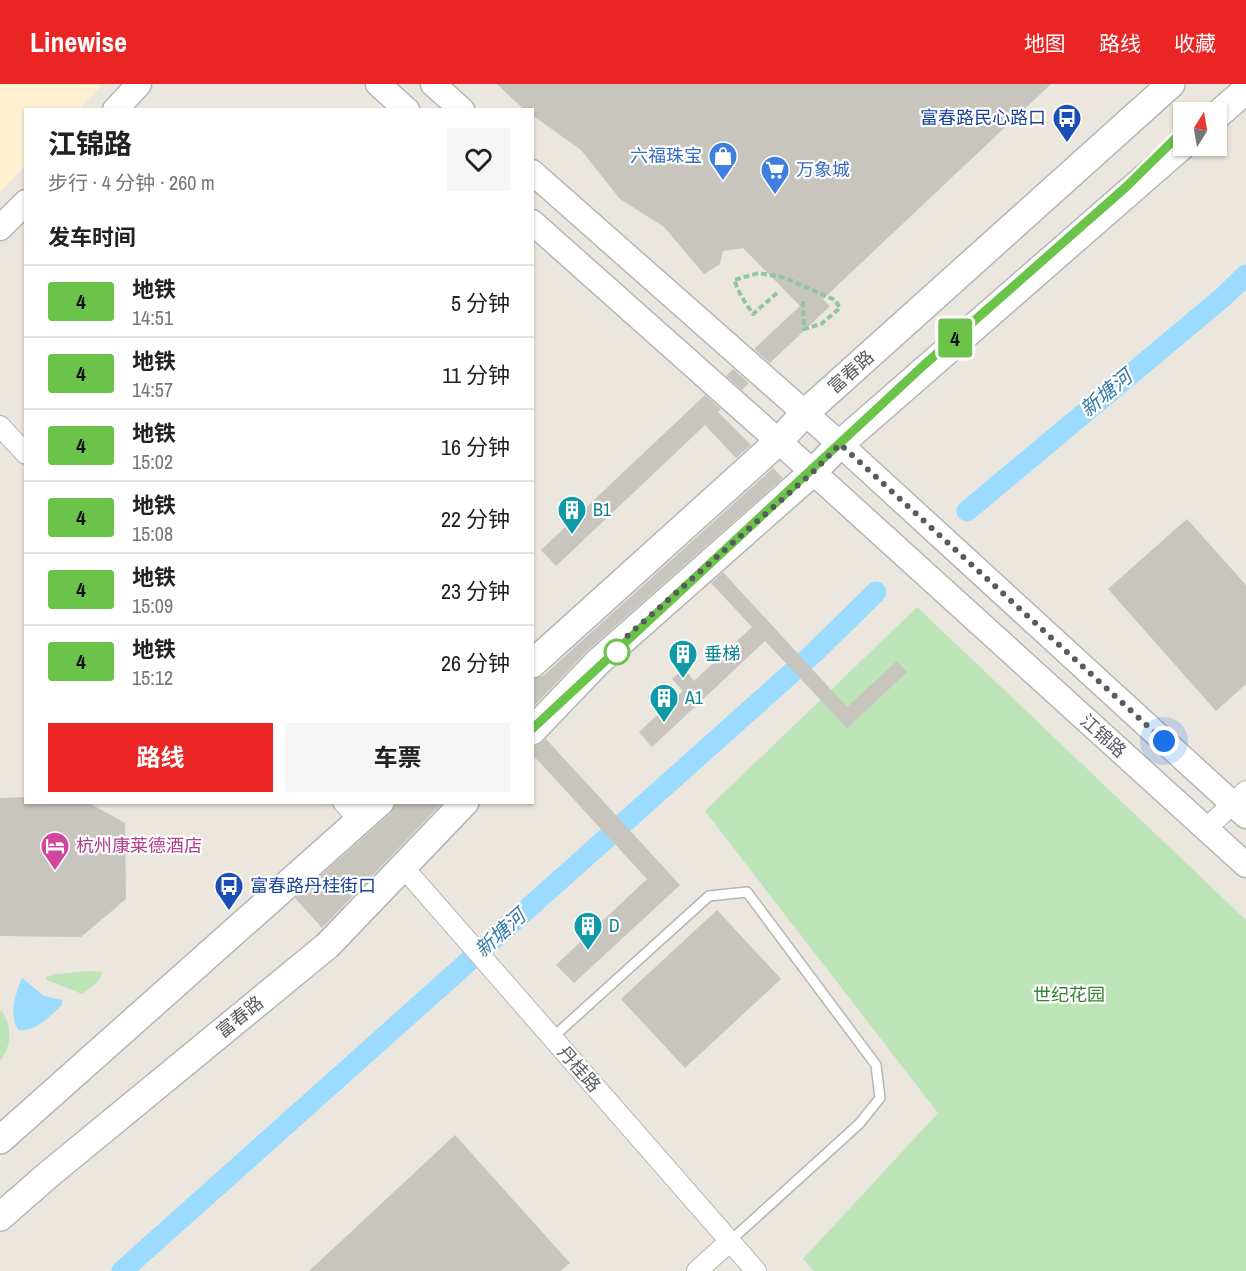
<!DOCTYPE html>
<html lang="zh">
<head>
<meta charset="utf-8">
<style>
  :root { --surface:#fff; --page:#f6f6f6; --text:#222; --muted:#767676; --line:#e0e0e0; --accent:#eb2424 }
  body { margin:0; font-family:"Archivo Narrow","Noto Sans SC",sans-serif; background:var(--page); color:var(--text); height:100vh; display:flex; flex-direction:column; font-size:22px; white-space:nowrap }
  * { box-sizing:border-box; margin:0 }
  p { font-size:20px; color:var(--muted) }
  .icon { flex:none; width:33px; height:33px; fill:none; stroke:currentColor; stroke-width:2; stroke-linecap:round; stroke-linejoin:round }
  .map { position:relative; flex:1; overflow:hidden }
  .drawer { position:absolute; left:24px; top:24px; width:510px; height:696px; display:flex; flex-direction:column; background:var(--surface); border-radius:0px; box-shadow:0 2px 4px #0004 }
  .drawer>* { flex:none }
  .badge { padding:0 12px; border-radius:4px; font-size:21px; line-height:39px }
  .needle { width:39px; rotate:11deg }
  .controls { position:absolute; left:1173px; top:18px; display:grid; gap:12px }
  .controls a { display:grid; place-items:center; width:54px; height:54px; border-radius:0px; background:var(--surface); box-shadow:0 2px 4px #0004; font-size:30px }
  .you { position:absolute; width:30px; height:30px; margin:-15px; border:4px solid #fff; border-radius:50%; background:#1a73e8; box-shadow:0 0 0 9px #1a73e833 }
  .map>.badge { position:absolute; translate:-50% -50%; box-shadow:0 0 0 3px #fff }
  h2 { padding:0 24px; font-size:22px; line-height:54px }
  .round { display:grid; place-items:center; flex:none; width:63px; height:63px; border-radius:0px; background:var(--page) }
  .head { display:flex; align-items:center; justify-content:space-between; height:102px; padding:0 24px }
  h1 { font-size:28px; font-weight:700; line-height:45px }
  .action { display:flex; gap:12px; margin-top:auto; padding:12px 24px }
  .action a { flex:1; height:69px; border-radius:0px; background:var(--accent); color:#fff; font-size:24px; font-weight:700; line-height:69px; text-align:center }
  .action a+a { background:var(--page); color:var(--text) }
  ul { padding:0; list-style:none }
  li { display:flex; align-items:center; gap:18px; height:72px; padding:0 24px; border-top:2px solid var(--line) }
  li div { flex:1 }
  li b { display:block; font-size:22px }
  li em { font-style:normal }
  li .badge { min-width:66px; font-weight:700; text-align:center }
  header { display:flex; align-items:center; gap:36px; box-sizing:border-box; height:84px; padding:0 30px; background:var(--accent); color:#fff }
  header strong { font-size:28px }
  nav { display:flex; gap:33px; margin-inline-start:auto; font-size:21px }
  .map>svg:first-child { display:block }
  .commercial { fill:#fef0d1 }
  .green { fill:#bde4b9 }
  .water { fill:#9bdbff }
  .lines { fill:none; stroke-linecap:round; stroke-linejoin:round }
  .canal { stroke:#9bdbff; stroke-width:21 }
  .building { fill:#c8c4be }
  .service-casing { stroke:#b2b6ba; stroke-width:12 }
  .minor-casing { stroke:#b2b6ba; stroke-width:22 }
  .tertiary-casing { stroke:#b2b6ba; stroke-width:27 }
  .secondary-casing { stroke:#b2b7bc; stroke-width:30 }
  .path { stroke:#92c59d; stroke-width:4; stroke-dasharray:6 3; stroke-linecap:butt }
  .service { stroke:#fff; stroke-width:9 }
  .minor { stroke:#fff; stroke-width:20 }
  .tertiary { stroke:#fff; stroke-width:24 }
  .secondary { stroke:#fff; stroke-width:27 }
  .line-casing { stroke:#fff; stroke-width:14 }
  .line { stroke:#6bc349; stroke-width:9 }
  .walk { stroke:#585c60; stroke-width:6; stroke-dasharray:0 10.8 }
  .stop-dot { fill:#fff; stroke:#6bc349; stroke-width:3 }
  .labels { text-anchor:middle; stroke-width:4.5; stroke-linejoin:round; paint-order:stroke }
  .transit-label { font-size:18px; fill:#164399; stroke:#fff; text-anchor:end }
  .shop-label { font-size:18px; fill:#366cbe; stroke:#fff; text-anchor:end }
  .street-label { font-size:18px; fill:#585c60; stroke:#fff }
  .culture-label { font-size:18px; fill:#0d838f; stroke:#fff; text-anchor:start }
  .hotel-label { font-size:18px; fill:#b23c85; stroke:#fff; text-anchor:start }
  .park-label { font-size:18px; fill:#358433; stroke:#fff }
  .water-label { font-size:20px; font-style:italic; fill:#3677a8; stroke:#fff }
</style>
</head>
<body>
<header>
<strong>Linewise</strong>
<nav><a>地图</a><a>路线</a><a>收藏</a></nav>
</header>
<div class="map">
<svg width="1246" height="1187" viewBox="0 0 1246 1187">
  <rect width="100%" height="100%" fill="#ebe7de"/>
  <!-- commercial -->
  <polygon class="commercial" points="0,0 103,0 79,25 26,26 25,82 0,108"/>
  <!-- green -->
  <g class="green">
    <polygon points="917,523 1246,836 1246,1187 814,1187 803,1175 938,1029 705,727"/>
    <path d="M90,887L102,888C101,898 90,904 82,910L47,896L46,893L56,890Z"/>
    <path d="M2,927C12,943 12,962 0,977V928Z"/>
  </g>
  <!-- water -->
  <path class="water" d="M22,894L44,912L62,916V921C51,931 35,949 18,946C9,930 15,911 22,894Z"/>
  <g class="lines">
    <!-- canal -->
    <g class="canal">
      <polyline points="967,427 1222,214 1246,191"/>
      <polyline points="122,1187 815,568 876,508"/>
    </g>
  </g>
  <!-- building -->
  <g class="building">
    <polygon points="497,0 1051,0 823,215 830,222 770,279 754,265 800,222 743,164 723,167 720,180 704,190 664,143 620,115 581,66 532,31 532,26 525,26 518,20"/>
    <polygon points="733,285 749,299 742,306 726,292"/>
    <polygon points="705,311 721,325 718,328 751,361 736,374 705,341 556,482 541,466"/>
    <polygon points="773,384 783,394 588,566 532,624 532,595 543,592"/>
    <polygon points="1187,435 1246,501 1246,600 1216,627 1108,505"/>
    <polygon points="723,488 847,623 897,577 907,588 847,644 765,557 652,663 639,648 683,607 672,595 684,584 694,597 752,543 711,499"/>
    <polygon points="546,655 680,801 574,899 556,881 647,795 532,670 532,662 537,662"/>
    <polygon points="26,713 26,718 87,718 125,739 126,815 81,853 0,852 0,714"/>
    <polygon points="395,718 443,718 322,844 295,814 390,730"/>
    <polygon points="717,826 781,895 685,984 621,915"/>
    <polygon points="455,1051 570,1179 560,1187 309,1187"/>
  </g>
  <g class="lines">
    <!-- service casing -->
    <g class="service-casing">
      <polyline id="service" points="552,954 709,812 747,808 876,981 880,1014 859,1040 729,1158"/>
    </g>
    <!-- minor casing -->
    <g class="minor-casing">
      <g id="minor">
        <polyline points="0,342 26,370"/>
        <polyline points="343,718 360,737"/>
        <polyline points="1206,745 1246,707"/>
        <polyline points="404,784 756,1187"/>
        <polyline points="697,1187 729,1158"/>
      </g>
    </g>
    <!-- tertiary casing -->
    <g class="tertiary-casing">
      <g id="tertiary">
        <polyline points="378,0 407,26"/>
        <polyline points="433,0 462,26"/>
        <polyline points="115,26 139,0"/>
        <polyline points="532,88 840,360 1246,732"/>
        <polyline points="532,138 813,388 1246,781"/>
        <polyline points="0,144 26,118"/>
      </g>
    </g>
    <!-- secondary casing -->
    <g class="secondary-casing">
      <g id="secondary">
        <polyline points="1216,32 1246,6"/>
        <polyline points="532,580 779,357 805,329 1171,0"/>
        <polyline points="532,647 598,578 813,388 840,360 1184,60"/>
        <polyline points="0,1056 380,718"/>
        <polyline points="0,1133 48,1091 328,861 465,718"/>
      </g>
    </g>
    <!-- path -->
    <polyline class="path" points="777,209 753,230 741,212 734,196 759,189 785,194 835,216 840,224 821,240 804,245 803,216"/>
    <!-- service -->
    <use href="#service" class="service"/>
    <!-- minor -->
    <use href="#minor" class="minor"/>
    <!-- tertiary -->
    <use href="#tertiary" class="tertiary"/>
    <!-- secondary -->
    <use href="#secondary" class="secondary"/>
  </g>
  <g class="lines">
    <!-- line casing -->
    <g class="line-casing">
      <polyline id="line" points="532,645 924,281 1126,103 1184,46"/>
    </g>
    <!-- line -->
    <use href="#line" class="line"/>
    <!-- walk -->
    <polyline class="walk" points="617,568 616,562 813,388 840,360 1164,657"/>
  </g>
  <!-- icons -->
  <defs>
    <g id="bus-pin" transform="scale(1.5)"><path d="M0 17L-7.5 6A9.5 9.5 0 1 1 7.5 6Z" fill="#1a4fb4" stroke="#fff"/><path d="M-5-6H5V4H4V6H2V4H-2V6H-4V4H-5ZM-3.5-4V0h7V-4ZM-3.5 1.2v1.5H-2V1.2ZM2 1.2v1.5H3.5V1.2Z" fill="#fff"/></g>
    <g id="shop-pin" transform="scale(1.5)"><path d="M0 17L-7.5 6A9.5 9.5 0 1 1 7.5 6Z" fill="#3f7fe0" stroke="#fff"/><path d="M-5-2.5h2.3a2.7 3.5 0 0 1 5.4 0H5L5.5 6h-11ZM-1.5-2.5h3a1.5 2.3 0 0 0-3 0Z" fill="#fff"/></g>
    <g id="supermarket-pin" transform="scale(1.5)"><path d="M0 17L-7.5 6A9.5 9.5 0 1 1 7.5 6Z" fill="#3f7fe0" stroke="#fff"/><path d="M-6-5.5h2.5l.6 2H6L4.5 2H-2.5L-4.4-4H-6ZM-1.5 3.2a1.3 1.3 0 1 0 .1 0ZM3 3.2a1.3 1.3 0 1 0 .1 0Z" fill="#fff"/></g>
    <g id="building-pin" transform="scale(1.5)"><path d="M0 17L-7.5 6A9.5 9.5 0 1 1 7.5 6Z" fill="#0f9aa8" stroke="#fff"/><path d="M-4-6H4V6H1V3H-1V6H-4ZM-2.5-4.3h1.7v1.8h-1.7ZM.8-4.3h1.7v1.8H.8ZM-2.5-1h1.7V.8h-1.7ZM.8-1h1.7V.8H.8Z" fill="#fff"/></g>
    <g id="hotel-pin" transform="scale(1.5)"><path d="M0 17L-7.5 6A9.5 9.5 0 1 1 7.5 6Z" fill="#d1479c" stroke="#fff"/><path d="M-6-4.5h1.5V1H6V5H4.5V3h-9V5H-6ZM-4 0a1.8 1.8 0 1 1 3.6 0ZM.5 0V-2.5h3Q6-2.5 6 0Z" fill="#fff"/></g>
  </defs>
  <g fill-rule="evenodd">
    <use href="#bus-pin" x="1067" y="34"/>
    <use href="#shop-pin" x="723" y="72"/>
    <use href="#supermarket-pin" x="775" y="86"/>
    <use href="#building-pin" x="572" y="426"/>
    <use href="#building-pin" x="683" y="570"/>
    <use href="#building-pin" x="664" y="614"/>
    <use href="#hotel-pin" x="55" y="762"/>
    <use href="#bus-pin" x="229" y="802"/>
    <use href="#building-pin" x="588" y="842"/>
  </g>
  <!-- markers -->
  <circle class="stop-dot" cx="617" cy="568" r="12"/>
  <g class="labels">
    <!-- transit labels -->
    <g class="transit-label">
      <text x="1046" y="40">富春路民心路口</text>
      <text x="250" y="808" text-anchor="start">富春路丹桂街口</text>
    </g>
    <!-- shop labels -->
    <g class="shop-label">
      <text x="702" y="78">六福珠宝</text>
      <text x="796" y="92" text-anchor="start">万象城</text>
    </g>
    <!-- street labels -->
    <g class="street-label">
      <text transform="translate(851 288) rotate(-42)" y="6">富春路</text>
      <text transform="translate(1103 652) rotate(42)" y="6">江锦路</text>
      <text transform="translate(240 933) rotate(-39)" y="6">富春路</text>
      <text transform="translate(579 985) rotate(49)" y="6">丹桂路</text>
    </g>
    <!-- culture labels -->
    <g class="culture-label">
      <text x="593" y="432">B1</text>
      <text x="704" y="576">垂梯</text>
      <text x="685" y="620">A1</text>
      <text x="609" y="848">D</text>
    </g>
    <!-- hotel labels -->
    <g class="hotel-label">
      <text x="76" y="768">杭州康莱德酒店</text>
    </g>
    <!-- park labels -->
    <g class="park-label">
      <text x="1069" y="917">世纪花园</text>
    </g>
    <!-- water labels -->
    <g class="water-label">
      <text transform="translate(1106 309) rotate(-40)" y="7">新塘河</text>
      <text transform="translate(500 849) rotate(-42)" y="7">新塘河</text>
    </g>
  </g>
</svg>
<div class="controls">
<a><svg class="needle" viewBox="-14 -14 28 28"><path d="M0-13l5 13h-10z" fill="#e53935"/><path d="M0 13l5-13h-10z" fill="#767676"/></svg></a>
</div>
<div class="you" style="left:1164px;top:657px"></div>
<b class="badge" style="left:955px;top:254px;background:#6bc349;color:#111">4</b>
<section class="drawer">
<div class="head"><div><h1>江锦路</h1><p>步行 · 4 分钟 · 260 m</p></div><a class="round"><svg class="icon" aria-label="heart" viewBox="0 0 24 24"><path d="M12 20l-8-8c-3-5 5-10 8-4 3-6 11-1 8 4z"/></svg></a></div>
<h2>发车时间</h2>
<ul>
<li><span class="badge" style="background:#6bc349;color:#111">4</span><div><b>地铁</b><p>14:51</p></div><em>5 分钟</em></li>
<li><span class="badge" style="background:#6bc349;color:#111">4</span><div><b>地铁</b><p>14:57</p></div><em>11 分钟</em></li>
<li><span class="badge" style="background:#6bc349;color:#111">4</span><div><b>地铁</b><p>15:02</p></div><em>16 分钟</em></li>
<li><span class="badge" style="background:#6bc349;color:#111">4</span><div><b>地铁</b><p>15:08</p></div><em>22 分钟</em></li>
<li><span class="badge" style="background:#6bc349;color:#111">4</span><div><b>地铁</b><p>15:09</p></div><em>23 分钟</em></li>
<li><span class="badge" style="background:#6bc349;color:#111">4</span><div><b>地铁</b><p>15:12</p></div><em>26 分钟</em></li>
</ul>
<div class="action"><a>路线</a><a>车票</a></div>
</section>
</div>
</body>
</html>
